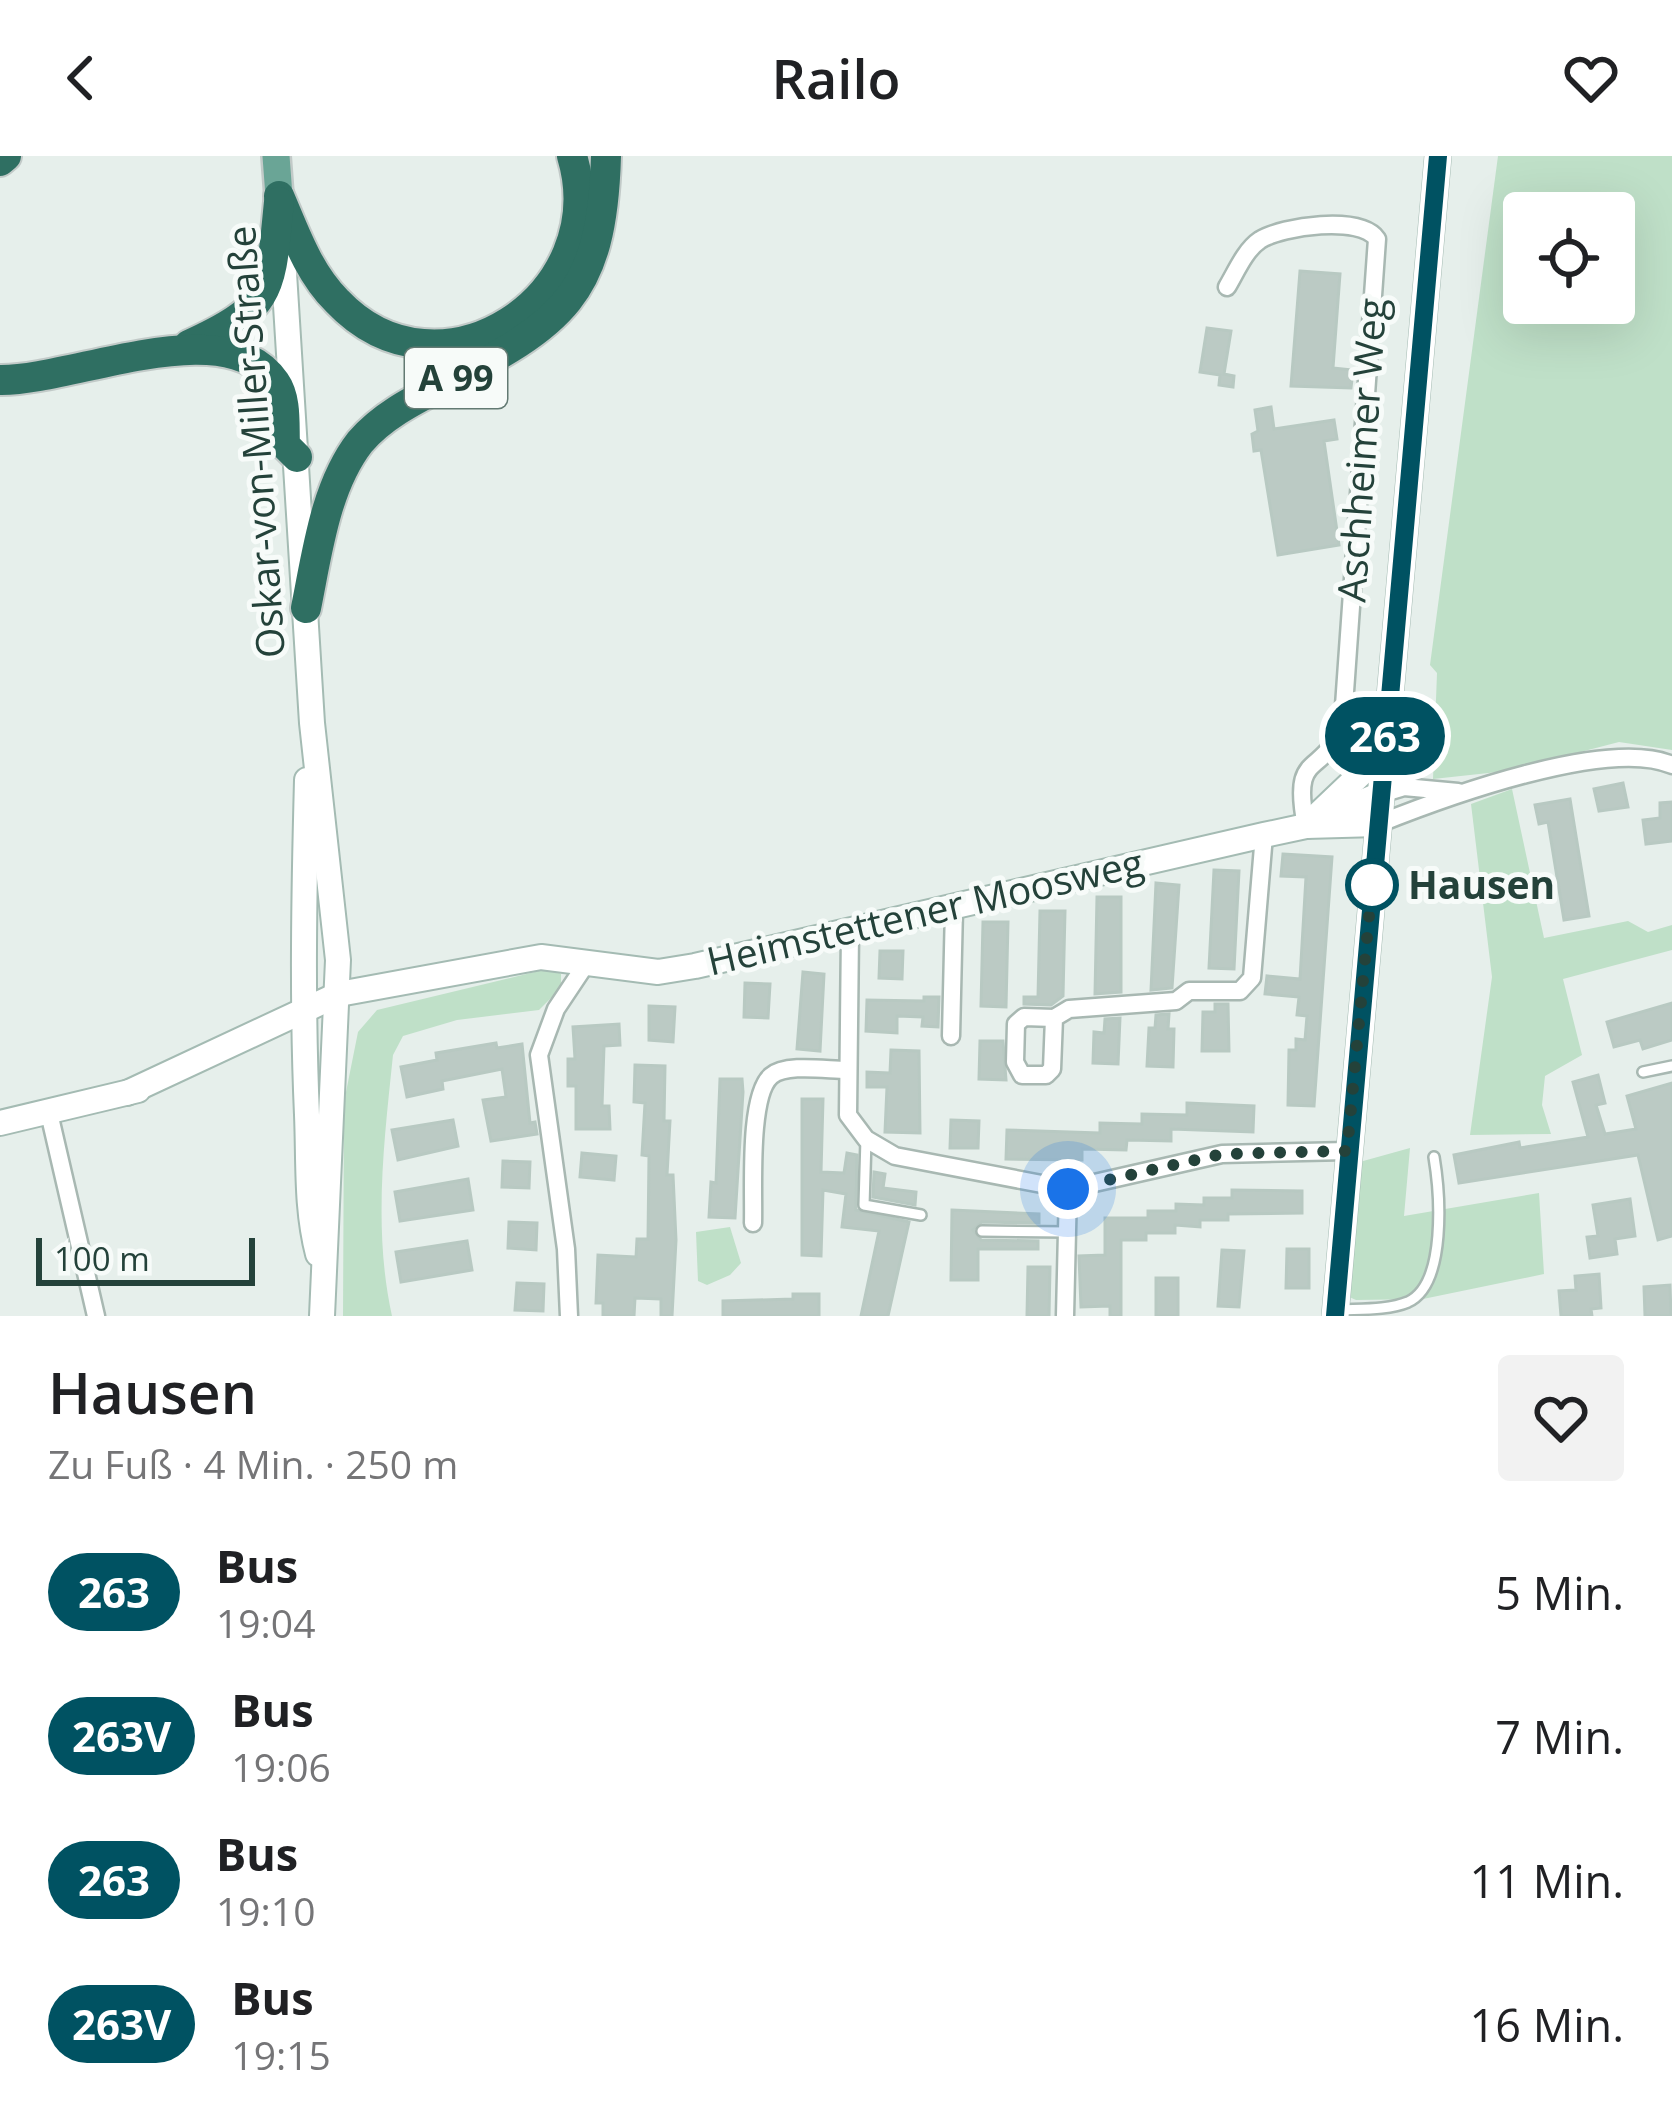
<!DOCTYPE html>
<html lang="de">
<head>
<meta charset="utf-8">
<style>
  :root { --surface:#fff; --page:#f2f2f2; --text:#202124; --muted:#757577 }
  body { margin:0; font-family:"Open Sans",sans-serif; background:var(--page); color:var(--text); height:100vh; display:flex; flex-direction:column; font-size:45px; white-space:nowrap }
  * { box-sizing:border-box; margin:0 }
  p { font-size:39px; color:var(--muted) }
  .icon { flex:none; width:66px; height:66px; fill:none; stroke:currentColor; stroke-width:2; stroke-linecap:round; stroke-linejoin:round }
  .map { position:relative; height:1160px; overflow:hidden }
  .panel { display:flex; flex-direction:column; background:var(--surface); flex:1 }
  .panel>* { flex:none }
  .badge { padding:0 24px; border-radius:39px; font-size:42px; line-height:78px }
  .tools { position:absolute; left:1503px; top:36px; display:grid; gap:24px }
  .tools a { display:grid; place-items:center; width:132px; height:132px; border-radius:12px; background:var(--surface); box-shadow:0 12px 48px #0002; font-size:60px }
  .scale { position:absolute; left:36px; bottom:30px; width:219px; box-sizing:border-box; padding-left:12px; border:6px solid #24423a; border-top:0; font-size:33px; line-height:42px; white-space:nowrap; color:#24423a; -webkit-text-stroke:9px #f7fbf9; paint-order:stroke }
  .you { position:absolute; width:60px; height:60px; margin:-30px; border:9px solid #fff; border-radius:50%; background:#1a73e8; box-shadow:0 0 0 18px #1a73e833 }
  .map>.badge { position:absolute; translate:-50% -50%; box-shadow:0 0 0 6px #fff }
  .round { display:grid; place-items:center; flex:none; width:126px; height:126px; border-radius:12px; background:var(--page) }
  .summary { display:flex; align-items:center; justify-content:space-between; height:204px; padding:0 48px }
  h1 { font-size:57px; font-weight:600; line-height:90px }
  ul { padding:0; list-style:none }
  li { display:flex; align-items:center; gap:36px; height:144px; padding:0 48px }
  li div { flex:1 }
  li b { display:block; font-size:45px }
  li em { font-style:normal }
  li .badge { min-width:132px; font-weight:700; text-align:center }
  header { display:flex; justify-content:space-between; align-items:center; height:156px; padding:0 48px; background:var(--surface); font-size:54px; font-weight:600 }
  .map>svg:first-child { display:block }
  .green { fill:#bfe0c8; fill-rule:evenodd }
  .building { fill:#bbcac4; stroke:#b8c9c2; stroke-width:3 }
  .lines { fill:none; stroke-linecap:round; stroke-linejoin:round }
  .lane-casing { stroke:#a8b8b2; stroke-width:14 }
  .street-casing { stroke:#a8b8b2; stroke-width:21 }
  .secondary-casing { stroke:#a4bbb3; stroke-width:28 }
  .primary-casing { stroke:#c2cac8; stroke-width:32 }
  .highway-casing { stroke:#c2cac8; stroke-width:34 }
  .lane { stroke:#fff; stroke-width:9 }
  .street { stroke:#fff; stroke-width:16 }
  .secondary { stroke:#fff; stroke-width:24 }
  .primary { stroke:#6aa596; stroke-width:27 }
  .highway { stroke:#2f6f62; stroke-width:30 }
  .line-casing { stroke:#fff; stroke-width:27 }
  .line { stroke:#005262; stroke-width:18 }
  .walk { stroke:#24423a; stroke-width:12; stroke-dasharray:0 21.6 }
  .stop-dot { fill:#fff; stroke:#005262; stroke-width:6 }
  .labels { text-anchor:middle; stroke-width:10; stroke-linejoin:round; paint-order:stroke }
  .shield { fill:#f7fbf9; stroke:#637a73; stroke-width:3 }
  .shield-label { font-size:36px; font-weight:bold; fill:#24423a }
  .street-label { font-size:39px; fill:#24423a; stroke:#f7fbf9 }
  .stop-label { font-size:39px; font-weight:bold; fill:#24423a; stroke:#f7fbf9; text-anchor:start }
</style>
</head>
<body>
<header><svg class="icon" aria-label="back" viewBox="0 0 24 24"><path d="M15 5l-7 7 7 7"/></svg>Railo<svg class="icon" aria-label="heart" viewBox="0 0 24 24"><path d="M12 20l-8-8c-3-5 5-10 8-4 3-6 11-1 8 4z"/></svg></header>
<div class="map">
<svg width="1672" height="1160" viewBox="0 0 1672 1160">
  <rect width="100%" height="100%" fill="#e6efeb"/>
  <!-- green -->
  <g class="green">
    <path d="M1498,0H1672V594L1619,586L1507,615L1433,623L1437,517L1430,509ZM1524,57H1614V147H1524Z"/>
    <polygon points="1512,633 1544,782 1628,765 1648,776 1672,769 1672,794 1563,823 1582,899 1545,920 1542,949 1551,978 1470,979 1492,821 1471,648"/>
    <path d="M551,812L561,818V832L539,854L457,864L403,880L393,899C384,986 373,1074 392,1160H343L344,946L358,876L377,854Z"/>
    <polygon points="1410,992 1404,1060 1539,1037 1544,1118 1423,1143 1356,1144 1347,1140 1356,1007"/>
    <polygon points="730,1071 741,1107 730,1119 707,1129 698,1125 696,1076"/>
  </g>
  <!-- building -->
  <g class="building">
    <polygon points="1300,115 1340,118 1333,212 1353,214 1351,232 1291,230"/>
    <polygon points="1207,172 1231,175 1224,218 1234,220 1233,231 1219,229 1220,219 1200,216"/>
    <polygon points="1271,251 1274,273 1334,264 1337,283 1324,285 1339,389 1278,399 1261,294 1254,295 1252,278 1258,275 1255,254"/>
    <polygon points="1623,627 1628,651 1599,655 1594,633"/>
    <polygon points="1570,643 1589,760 1564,764 1548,666 1539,668 1535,649"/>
    <polygon points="1672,646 1672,685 1646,688 1643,664 1660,662 1660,647"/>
    <polygon points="1283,698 1332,701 1314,950 1288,949 1289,894 1296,894 1296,883 1305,884 1307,860 1297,859 1299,841 1265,838 1267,820 1300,823 1306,721 1281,720"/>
    <polygon points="1214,714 1239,715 1234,813 1209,812"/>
    <polygon points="1156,727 1179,729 1172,832 1151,834"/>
    <polygon points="1097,741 1121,741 1121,836 1095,838"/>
    <polygon points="1040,755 1065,755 1063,840 1051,849 1024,848 1024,841 1038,841"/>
    <polygon points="983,766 1008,766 1006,851 981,850"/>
    <polygon points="880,795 903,795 902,823 879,822"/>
    <polygon points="803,816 824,818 820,895 797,893"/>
    <polygon points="745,827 770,828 768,862 744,861"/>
    <polygon points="924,841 939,841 938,871 922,870 923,861 897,860 897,877 866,875 867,844 924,845"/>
    <polygon points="1672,847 1672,884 1643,893 1640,884 1614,891 1607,866"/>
    <polygon points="1215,848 1228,848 1229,895 1202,895 1203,856 1215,856"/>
    <polygon points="649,850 675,851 673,886 649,884"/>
    <polygon points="1169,858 1168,873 1174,873 1173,911 1147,910 1149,872 1155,872 1156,859"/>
    <polygon points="1120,862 1118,908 1093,907 1094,876 1104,877 1105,863"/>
    <polygon points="619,868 620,889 604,890 602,950 609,950 610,973 576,973 576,930 568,930 568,903 575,903 573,871"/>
    <polygon points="980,885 1003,885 1006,924 979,923"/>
    <polygon points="496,887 497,892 522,888 530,967 535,966 537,978 491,985 483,944 506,941 502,913 442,925 443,933 407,941 401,911 437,904 436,897"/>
    <polygon points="891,894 919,895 920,977 885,976 887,931 867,931 867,916 890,917"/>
    <polygon points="635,909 665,910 664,965 670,965 667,1019 673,1019 676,1084 672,1160 661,1160 661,1143 635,1142 634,1160 603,1160 603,1147 596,1147 598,1099 636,1101 637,1083 648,1083 649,1000 642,999 645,947 634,946"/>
    <polygon points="1598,919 1605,947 1596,949 1605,978 1636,973 1627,940 1672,927 1672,1080 1658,1084 1638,999 1459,1027 1454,999 1519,986 1520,992 1588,981 1573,926"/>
    <polygon points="720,923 742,923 743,936 735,1062 709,1061 711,1026 716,1027"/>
    <polygon points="802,943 823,943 821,1016 844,1017 847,997 857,999 856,1054 909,1066 888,1160 861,1160 879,1075 842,1071 846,1038 823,1034 821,1100 802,1099"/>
    <polygon points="1187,947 1254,950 1253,976 1171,973 1171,985 1127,984 1126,994 1082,993 1082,1004 1006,1003 1007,974 1100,977 1100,967 1142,968 1142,958 1187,959"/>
    <polygon points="453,964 458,990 398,1004 392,974"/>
    <polygon points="951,964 979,965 978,992 950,992"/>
    <polygon points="582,997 616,1000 614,1024 580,1021"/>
    <polygon points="503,1005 530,1006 529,1032 502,1031"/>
    <polygon points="874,1016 885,1018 883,1032 916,1036 915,1049 873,1041"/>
    <polygon points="468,1023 473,1054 400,1065 395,1036"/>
    <polygon points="1232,1034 1302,1035 1302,1057 1228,1058 1228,1064 1200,1064 1200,1071 1175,1069 1175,1077 1146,1077 1146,1084 1121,1084 1121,1160 1110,1160 1110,1150 1081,1151 1079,1100 1105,1099 1105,1062 1148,1062 1148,1055 1176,1055 1176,1048 1204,1049 1204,1042 1232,1042"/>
    <polygon points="1630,1043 1635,1080 1615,1083 1617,1098 1590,1102 1587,1081 1598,1080 1593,1049"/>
    <polygon points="952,1054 1039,1058 1039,1067 982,1066 973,1074 981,1084 1038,1085 1038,1093 978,1093 978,1124 951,1124"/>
    <polygon points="509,1066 537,1067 536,1094 508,1092"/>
    <polygon points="467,1085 472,1114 401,1126 396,1096"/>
    <polygon points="1287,1093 1309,1093 1309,1132 1286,1132"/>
    <polygon points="1222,1094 1244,1095 1239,1151 1218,1150"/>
    <polygon points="1028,1111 1050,1111 1049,1160 1027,1160"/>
    <polygon points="1599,1118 1601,1152 1591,1153 1592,1160 1561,1160 1559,1135 1576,1134 1575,1120"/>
    <rect x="1156" y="1122" width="22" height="38"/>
    <polygon points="517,1127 544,1128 543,1155 515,1154"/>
    <polygon points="1670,1129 1671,1160 1645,1160 1644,1131"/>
    <polygon points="793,1138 819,1138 819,1160 723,1160 723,1145 793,1143"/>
  </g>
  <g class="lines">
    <!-- lane casing -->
    <g class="lane-casing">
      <g id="lane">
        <polyline points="1643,916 1672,910"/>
        <polyline points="866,983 864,1049 921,1059"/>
        <polyline points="982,1075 1067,1076"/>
        <path d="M1341,1154C1361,1153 1389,1154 1408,1146C1447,1128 1440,1037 1434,1001"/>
      </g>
    </g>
    <!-- street casing -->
    <g class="street-casing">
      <g id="street">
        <path d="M1227,131C1236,116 1245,94 1260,84C1283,70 1360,59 1377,83L1343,564C1326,625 1290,589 1306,670"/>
        <polyline points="1381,638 1404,631 1458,636"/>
        <path d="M1378,668C1443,642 1608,581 1672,609"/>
        <polyline points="850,776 848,959 866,983 895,1000 1068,1033 1222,998 1347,995"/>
        <polyline points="1054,862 1052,913 1046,919 1022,919 1015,906 1016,868 1024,861 1054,862 1069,853 1176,845 1189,835 1240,835 1252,822 1264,679"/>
        <polyline points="951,880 954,752"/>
        <polyline points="49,957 96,1160"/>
        <path d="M753,1067C754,1035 748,940 771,920C786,907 827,914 846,914"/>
        <polyline points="569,1160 566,1093 539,899 556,853 588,805"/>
        <polyline points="1065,1160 1068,1033"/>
      </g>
    </g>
    <!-- secondary casing -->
    <g class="secondary-casing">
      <g id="secondary">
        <polyline points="282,85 312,567 338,804 322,1160"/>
        <path d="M307,624C304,736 302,847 307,959C309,1006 306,1052 318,1098"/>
        <polyline points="1320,664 1381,638"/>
        <polyline points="1306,670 1368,611 1379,587"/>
        <polyline points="127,937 339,838 541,801 658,816 695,810 1264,679 1306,670 1378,668"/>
        <polyline points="0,967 138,934"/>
        <polyline points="1335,1160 1438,0"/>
      </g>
    </g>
    <!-- primary casing -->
    <g class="primary-casing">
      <polyline id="primary" points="276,0 279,40"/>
    </g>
    <!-- highway casing -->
    <g class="highway-casing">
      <g id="highway">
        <polyline points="0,5 6,0"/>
        <path d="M279,40C295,77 308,116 337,145C440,254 614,140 572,0"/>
        <path d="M189,189C274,150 270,135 279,46"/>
        <path d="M0,224C73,225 226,154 275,226C287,243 284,269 285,289L297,301"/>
        <path d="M306,452C317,398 325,331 360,286C382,260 414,244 443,229C562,167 602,141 606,0"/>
      </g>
    </g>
    <!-- lane -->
    <use href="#lane" class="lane"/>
    <!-- street -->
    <use href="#street" class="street"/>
    <!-- secondary -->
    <use href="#secondary" class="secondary"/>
    <!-- primary -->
    <use href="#primary" class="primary"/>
    <!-- highway -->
    <use href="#highway" class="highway"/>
  </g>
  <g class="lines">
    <!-- line casing -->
    <g class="line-casing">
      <polyline id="line" points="1335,1160 1438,0"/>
    </g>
    <!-- line -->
    <use href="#line" class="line"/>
    <!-- walk -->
    <polyline class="walk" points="1068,1033 1222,998 1347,995 1372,729"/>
  </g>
  <!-- markers -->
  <circle class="stop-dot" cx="1372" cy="729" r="24"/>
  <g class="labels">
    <!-- shield labels -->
    <rect class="shield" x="405" y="192" width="102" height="60" rx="9"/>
    <g class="shield-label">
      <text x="456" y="235">A 99</text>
    </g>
    <!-- street labels -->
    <g class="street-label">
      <text transform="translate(256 286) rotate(-94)" y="14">Oskar-von-Miller-Straße</text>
      <text transform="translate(1362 294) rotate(-86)" y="14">Aschheimer Weg</text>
      <text transform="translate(925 756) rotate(-13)" y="14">Heimstettener Moosweg</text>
    </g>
    <!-- stop labels -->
    <g class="stop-label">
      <text x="1408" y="743">Hausen</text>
    </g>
  </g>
</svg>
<div class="tools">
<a><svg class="icon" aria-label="locate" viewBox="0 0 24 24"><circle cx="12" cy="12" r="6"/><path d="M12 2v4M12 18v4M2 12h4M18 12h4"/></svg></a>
</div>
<div class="scale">100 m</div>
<div class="you" style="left:1068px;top:1033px"></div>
<b class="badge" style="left:1385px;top:580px;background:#005262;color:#fff">263</b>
</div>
<section class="panel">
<div class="summary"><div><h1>Hausen</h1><p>Zu Fuß · 4 Min. · 250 m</p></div><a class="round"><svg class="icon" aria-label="heart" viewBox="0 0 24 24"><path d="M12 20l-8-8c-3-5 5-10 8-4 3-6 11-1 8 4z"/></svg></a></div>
<ul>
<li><span class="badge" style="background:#005262;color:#fff">263</span><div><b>Bus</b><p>19:04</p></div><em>5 Min.</em></li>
<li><span class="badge" style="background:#005262;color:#fff">263V</span><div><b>Bus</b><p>19:06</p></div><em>7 Min.</em></li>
<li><span class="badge" style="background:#005262;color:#fff">263</span><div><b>Bus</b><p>19:10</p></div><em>11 Min.</em></li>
<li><span class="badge" style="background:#005262;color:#fff">263V</span><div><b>Bus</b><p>19:15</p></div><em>16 Min.</em></li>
</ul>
</section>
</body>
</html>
